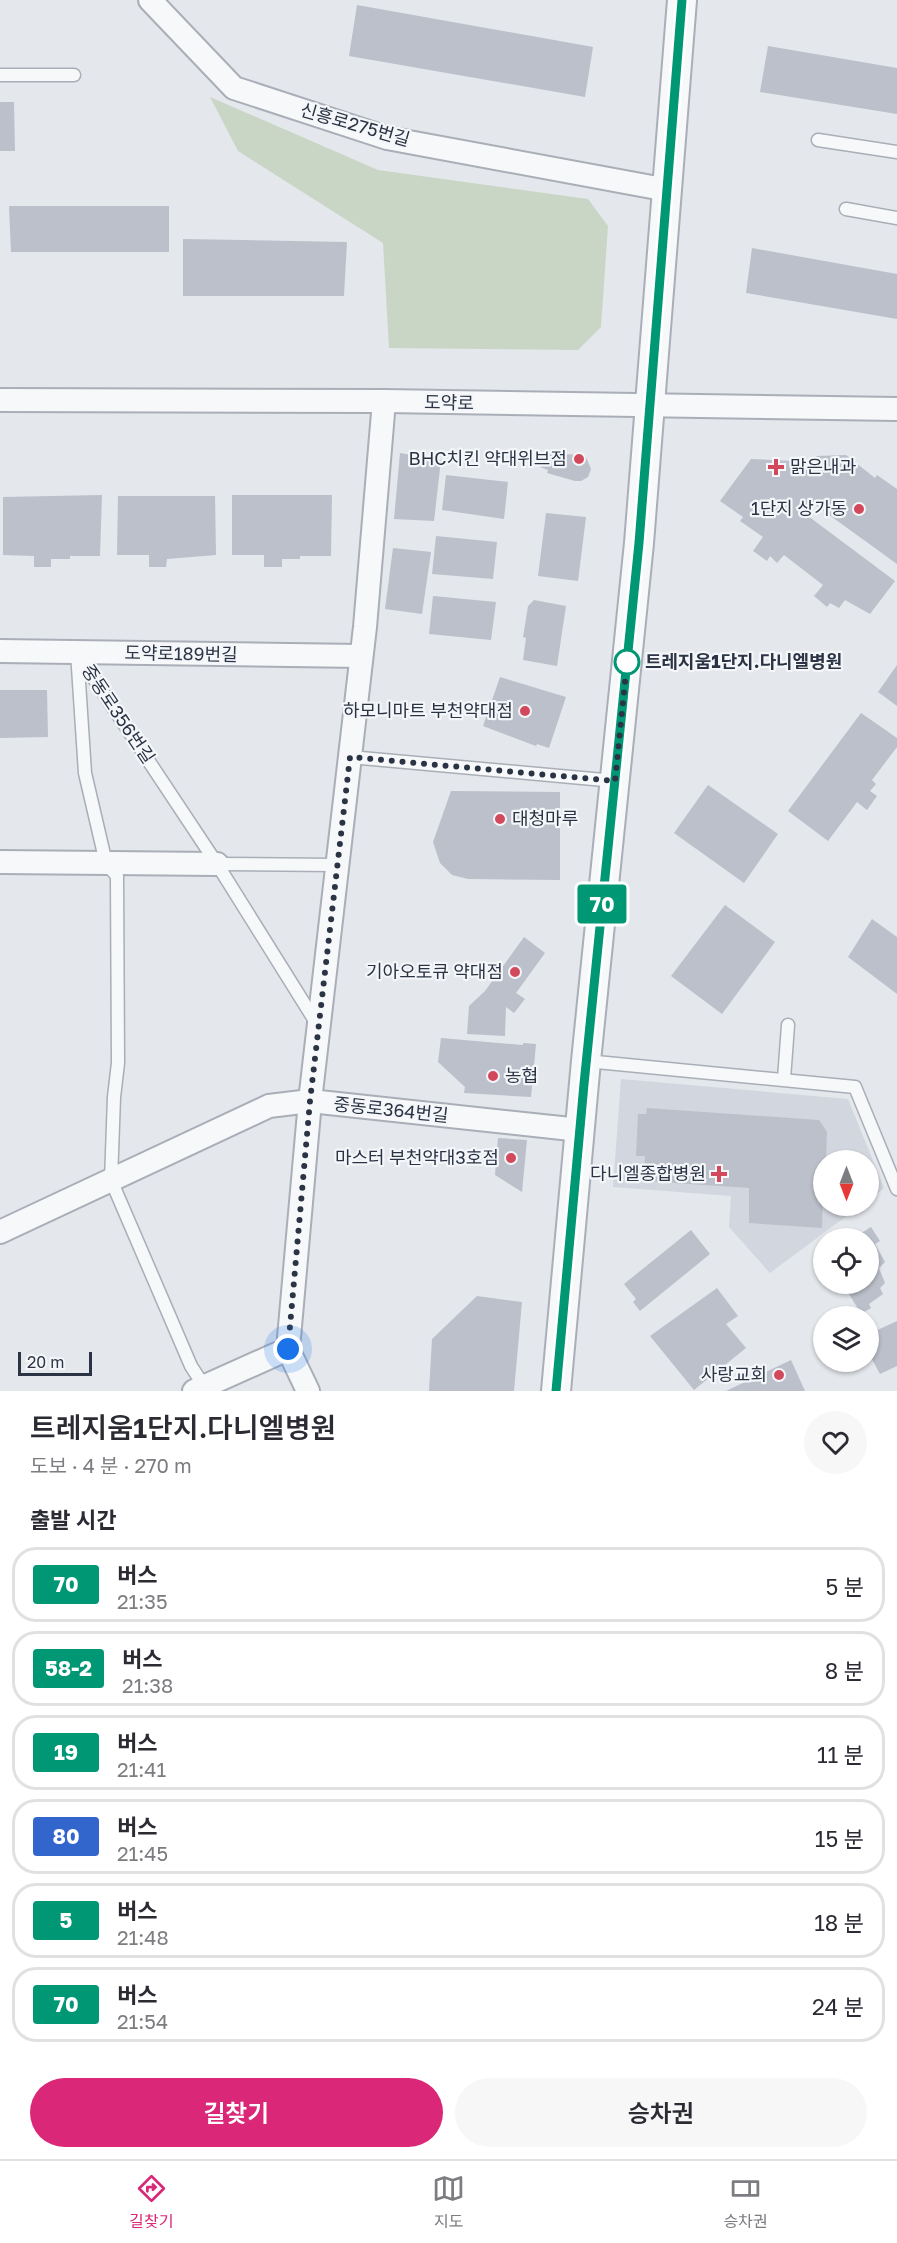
<!DOCTYPE html>
<html lang="ko">
<head>
<meta charset="utf-8">
<style>
  :root { --surface:#fff; --page:#f7f7f7; --text:#2b2b33; --muted:#7c7c81; --line:#e1e1e2; --accent:#db2777 }
  body { margin:0; font-family:"Golos Text","Noto Sans KR",sans-serif; background:var(--page); color:var(--text); height:100vh; display:flex; flex-direction:column; font-size:22px; white-space:nowrap }
  * { box-sizing:border-box; margin:0 }
  p { font-size:20px; color:var(--muted) }
  .icon { flex:none; width:33px; height:33px; fill:none; stroke:currentColor; stroke-width:2; stroke-linecap:round; stroke-linejoin:round }
  .map { position:relative; height:1391px; overflow:hidden }
  .side { display:flex; flex-direction:column; background:var(--surface); flex:1 }
  .side>* { flex:none }
  .badge { padding:0 12px; border-radius:4px; font-size:21px; line-height:39px }
  .needle { width:39px; rotate:180deg }
  .controls { position:absolute; left:813px; top:1150px; display:grid; gap:12px }
  .controls a { display:grid; place-items:center; width:66px; height:66px; border-radius:50%; background:var(--surface); box-shadow:0 2px 4px #0004; font-size:30px }
  .scale { position:absolute; left:18px; bottom:15px; width:74px; box-sizing:border-box; padding-left:6px; border:3px solid #2b3445; border-top:0; font-size:16px; line-height:21px; white-space:nowrap; color:#2b3445; -webkit-text-stroke:4px #f4f6f9; paint-order:stroke }
  .you { position:absolute; width:30px; height:30px; margin:-15px; border:4px solid #fff; border-radius:50%; background:#1a73e8; box-shadow:0 0 0 9px #1a73e833 }
  .map>.badge { position:absolute; translate:-50% -50%; box-shadow:0 0 0 3px #fff }
  h2 { padding:0 30px; font-size:22px; line-height:54px }
  .round { display:grid; place-items:center; flex:none; width:63px; height:63px; border-radius:32px; background:var(--page) }
  .overview { display:flex; align-items:center; justify-content:space-between; height:102px; padding:0 30px }
  h1 { font-size:28px; font-weight:600; line-height:45px }
  .action { display:flex; gap:12px; margin-top:auto; padding:12px 30px }
  .action a { flex:1; height:69px; border-radius:36px; background:var(--accent); color:#fff; font-size:24px; font-weight:600; line-height:69px; text-align:center }
  .action a+a { background:var(--page); color:var(--text) }
  ul { padding:0; list-style:none }
  li { display:flex; align-items:center; gap:18px; height:75px; margin:0 12px 9px; padding:0 18px; border:3px solid var(--line); border-radius:24px }
  li div { flex:1 }
  li b { display:block; font-size:22px }
  li em { font-style:normal }
  li .badge { min-width:66px; font-weight:700; text-align:center }
  .dock { display:flex; justify-content:space-around; align-items:center; height:84px; border-top:2px solid var(--line); background:var(--surface); font-size:16px; color:var(--muted) }
  .dock a { display:grid; justify-items:center; gap:3px }
  .dock .on { color:var(--accent) }
  .map>svg:first-child { display:block }
  .built { fill:#d2d6de }
  .green { fill:#c9d6c5 }
  .building { fill:#bbc0ca }
  .lines { fill:none; stroke-linecap:round; stroke-linejoin:round }
  .service-casing { stroke:#a9aeb7; stroke-width:15 }
  .minor-casing { stroke:#a9aeb7; stroke-width:26 }
  .tertiary-casing { stroke:#a9aeb7; stroke-width:32 }
  .service { stroke:#f7f8fa; stroke-width:12 }
  .minor { stroke:#f7f8fa; stroke-width:22 }
  .tertiary { stroke:#f7f8fa; stroke-width:28 }
  .line-casing { stroke:#fff; stroke-width:14 }
  .line { stroke:#009775; stroke-width:9 }
  .walk { stroke:#2b3445; stroke-width:6; stroke-dasharray:0 10.8 }
  .poi-dot { fill:#d1495b; stroke:#f4f6f9; stroke-width:2 }
  .stop-dot { fill:#fff; stroke:#009775; stroke-width:3 }
  .labels { text-anchor:middle; stroke-width:4.5; stroke-linejoin:round; paint-order:stroke }
  .street-label { font-size:18px; fill:#2b3445; stroke:#f4f6f9 }
  .poi-label { font-size:18px; fill:#2b3445; stroke:#f4f6f9; text-anchor:end }
  .stop-label { font-size:18px; font-weight:bold; fill:#2b3445; stroke:#f4f6f9; text-anchor:start }
</style>
</head>
<body>
<div class="map">
<svg width="897" height="1391" viewBox="0 0 897 1391">
  <rect width="100%" height="100%" fill="#e4e7ec"/>
  <!-- built -->
  <polygon class="built" points="621,1079 848,1099 884,1188 869,1200 868,1161 824,1161 824,1206 860,1206 770,1273 729,1227 731,1196 613,1187"/>
  <!-- green -->
  <polygon class="green" points="210,97 378,170 588,199 608,226 601,327 578,350 389,348 383,243 238,151"/>
  <!-- building -->
  <g class="building">
    <polygon points="357,5 593,47 585,97 349,56"/>
    <polygon points="768,46 897,68 897,114 760,92"/>
    <polygon points="0,102 14,102 15,151 0,151"/>
    <polygon points="9,206 169,206 169,252 11,252"/>
    <polygon points="183,239 347,242 344,296 183,296"/>
    <polygon points="752,248 897,274 897,319 746,293"/>
    <polygon points="400,453 441,460 434,521 394,519"/>
    <polygon points="543,453 581,455 586,457 591,469 588,477 581,481 575,481 547,473 548,470 540,467"/>
    <polygon points="846,455 875,478 877,475 897,489 897,564 814,504 807,514 800,510 895,581 870,614 845,600 839,608 830,603 827,607 814,596 823,585 784,555 777,563 770,556 767,561 753,551 763,537 740,521 743,517 720,501 751,459 815,462 816,456"/>
    <polygon points="446,475 508,482 504,519 442,510"/>
    <polygon points="102,495 100,556 70,556 70,559 51,559 51,567 34,567 34,556 3,555 3,497"/>
    <polygon points="232,495 332,495 331,556 300,556 300,559 282,559 282,567 264,567 264,555 232,555"/>
    <polygon points="118,496 215,496 216,555 167,559 166,567 149,567 149,555 117,555"/>
    <polygon points="546,513 586,517 578,581 538,576"/>
    <polygon points="436,536 497,542 493,579 432,574"/>
    <polygon points="393,548 431,552 422,614 385,609"/>
    <polygon points="433,596 496,602 491,640 429,634"/>
    <polygon points="534,600 566,606 557,666 523,660 526,638 523,637 528,606"/>
    <polygon points="897,665 897,706 878,692"/>
    <polygon points="500,677 566,697 549,748 537,744 536,746 483,726"/>
    <polygon points="0,690 47,690 48,737 0,738"/>
    <polygon points="861,713 897,738 897,747 872,780 876,784 870,791 877,796 867,810 857,802 828,841 788,811"/>
    <polygon points="708,785 778,834 744,883 674,833"/>
    <polygon points="451,791 560,792 560,880 468,879 452,875 440,863 433,842"/>
    <polygon points="725,905 775,942 722,1014 671,976"/>
    <polygon points="872,919 897,937 897,994 848,957"/>
    <polygon points="524,937 545,953 516,993 525,999 514,1013 506,1007 505,1036 467,1034 469,1006 485,991"/>
    <polygon points="441,1038 523,1045 523,1043 536,1044 531,1097 464,1093 465,1087 438,1062"/>
    <polygon points="647,1108 819,1120 827,1132 826,1161 824,1161 822,1228 749,1223 749,1188 644,1181 645,1156 636,1156 638,1114 646,1114"/>
    <polygon points="498,1138 527,1140 522,1192 495,1175"/>
    <polygon points="871,1227 880,1241 875,1244 885,1262 879,1268 885,1283 880,1288 883,1294 869,1304 871,1308 861,1314 843,1284 868,1284 868,1239 852,1239"/>
    <polygon points="691,1230 710,1254 640,1311 633,1302 636,1299 624,1284"/>
    <polygon points="717,1288 738,1316 726,1324 746,1348 694,1390 650,1336"/>
    <polygon points="477,1296 522,1302 514,1391 429,1391 432,1339"/>
    <polygon points="897,1321 897,1366 880,1374 868,1352 868,1340 873,1338 871,1333"/>
    <polygon points="791,1360 805,1391 726,1391"/>
  </g>
  <g class="lines">
    <!-- service casing -->
    <g class="service-casing">
      <g id="service">
        <polyline points="0,75 74,75"/>
        <polyline points="818,140 897,152"/>
        <polyline points="846,209 897,218"/>
        <polyline points="77,652 85,773 106,863 117,876 118,1063 114,1097 111,1180 191,1366 204,1386"/>
        <polyline points="77,653 217,864 317,1024"/>
        <polyline points="350,757 615,781"/>
        <polyline points="217,864 337,865"/>
        <polyline points="586,1061 855,1087 897,1189"/>
        <polyline points="784,1079 788,1025"/>
      </g>
    </g>
    <!-- minor casing -->
    <g class="minor-casing">
      <g id="minor">
        <polyline points="150,0 234,88 387,138 668,190"/>
        <polyline points="0,400 384,401 897,409"/>
        <polyline points="0,651 361,656"/>
        <polyline points="0,862 217,864"/>
        <polyline points="0,1232 269,1106 310,1101 580,1130"/>
        <polyline points="194,1391 288,1349"/>
        <polyline points="308,1391 288,1349 310,1101 365,627 384,401"/>
      </g>
    </g>
    <!-- tertiary casing -->
    <g class="tertiary-casing">
      <polyline id="tertiary" points="556,1391 586,1061 639,543 682,0"/>
    </g>
    <!-- service -->
    <use href="#service" class="service"/>
    <!-- minor -->
    <use href="#minor" class="minor"/>
    <!-- tertiary -->
    <use href="#tertiary" class="tertiary"/>
  </g>
  <g class="lines">
    <!-- line casing -->
    <g class="line-casing">
      <polyline id="line" points="556,1391 584,1084 639,543 682,0"/>
    </g>
    <!-- line -->
    <use href="#line" class="line"/>
    <!-- walk -->
    <polyline class="walk" points="288,1349 310,1101 350,757 615,781 627,662"/>
  </g>
  <!-- markers -->
  <g class="poi-dot">
    <circle cx="579" cy="459" r="6"/>
    <path d="M773 458h6v6h6v6h-6v6h-6v-6h-6v-6h6z"/>
    <circle cx="859" cy="509" r="6"/>
    <circle cx="525" cy="711" r="6"/>
    <circle cx="500" cy="819" r="6"/>
    <circle cx="515" cy="972" r="6"/>
    <circle cx="493" cy="1076" r="6"/>
    <circle cx="511" cy="1158" r="6"/>
    <path d="M716 1165h6v6h6v6h-6v6h-6v-6h-6v-6h6z"/>
    <circle cx="779" cy="1375" r="6"/>
  </g>
  <circle class="stop-dot" cx="627" cy="662" r="12"/>
  <g class="labels">
    <!-- street labels -->
    <g class="street-label">
      <text transform="translate(355 125) rotate(16)" y="6">신흥로275번길</text>
      <text transform="translate(449 403) rotate(1)" y="6">도약로</text>
      <text transform="translate(181 654) rotate(1)" y="6">도약로189번길</text>
      <text transform="translate(118 714) rotate(56)" y="6">중동로356번길</text>
      <text transform="translate(391 1110) rotate(6)" y="6">중동로364번길</text>
    </g>
    <!-- poi labels -->
    <g class="poi-label">
      <text x="567" y="465">BHC치킨 약대위브점</text>
      <text x="790" y="473" text-anchor="start">맑은내과</text>
      <text x="847" y="515">1단지 상가동</text>
      <text x="513" y="717">하모니마트 부천약대점</text>
      <text x="512" y="825" text-anchor="start">대청마루</text>
      <text x="503" y="978">기아오토큐 약대점</text>
      <text x="505" y="1082" text-anchor="start">농협</text>
      <text x="499" y="1164">마스터 부천약대3호점</text>
      <text x="706" y="1180">다니엘종합병원</text>
      <text x="767" y="1381">사랑교회</text>
    </g>
    <!-- stop labels -->
    <g class="stop-label">
      <text x="645" y="668">트레지움1단지.다니엘병원</text>
    </g>
  </g>
</svg>
<div class="controls">
<a><svg class="needle" viewBox="-14 -14 28 28"><path d="M0-13l5 13h-10z" fill="#e53935"/><path d="M0 13l5-13h-10z" fill="#7c7c81"/></svg></a>
<a><svg class="icon" aria-label="locate" viewBox="0 0 24 24"><circle cx="12" cy="12" r="6"/><path d="M12 2v4M12 18v4M2 12h4M18 12h4"/></svg></a>
<a><svg class="icon" aria-label="layers" viewBox="0 0 24 24"><path d="M12 4l9 5-9 5-9-5zM3 14l9 5 9-5"/></svg></a>
</div>
<div class="scale">20 m</div>
<div class="you" style="left:288px;top:1349px"></div>
<b class="badge" style="left:602px;top:904px;background:#009775;color:#fff">70</b>
</div>
<section class="side">
<div class="overview"><div><h1>트레지움1단지.다니엘병원</h1><p>도보 · 4 분 · 270 m</p></div><a class="round"><svg class="icon" aria-label="heart" viewBox="0 0 24 24"><path d="M12 20l-8-8c-3-5 5-10 8-4 3-6 11-1 8 4z"/></svg></a></div>
<h2>출발 시간</h2>
<ul>
<li><span class="badge" style="background:#009775;color:#fff">70</span><div><b>버스</b><p>21:35</p></div><em>5 분</em></li>
<li><span class="badge" style="background:#009775;color:#fff">58-2</span><div><b>버스</b><p>21:38</p></div><em>8 분</em></li>
<li><span class="badge" style="background:#009775;color:#fff">19</span><div><b>버스</b><p>21:41</p></div><em>11 분</em></li>
<li><span class="badge" style="background:#36c;color:#fff">80</span><div><b>버스</b><p>21:45</p></div><em>15 분</em></li>
<li><span class="badge" style="background:#009775;color:#fff">5</span><div><b>버스</b><p>21:48</p></div><em>18 분</em></li>
<li><span class="badge" style="background:#009775;color:#fff">70</span><div><b>버스</b><p>21:54</p></div><em>24 분</em></li>
</ul>
<div class="action"><a>길찾기</a><a>승차권</a></div>
</section>
<nav class="dock">
<a class="on"><svg class="icon" aria-label="directions" viewBox="0 0 24 24"><path d="M12 3l9 9-9 9-9-9zM9 14v-3h6M13 9l2 2-2 2"/></svg>길찾기</a>
<a><svg class="icon" aria-label="map" viewBox="0 0 24 24"><path d="M3 6l6-2 6 2 6-2v14l-6 2-6-2-6 2zM9 4v14M15 6v14"/></svg>지도</a>
<a><svg class="icon" aria-label="tickets" viewBox="0 0 24 24"><path d="M3 7h18v10H3zM15 7v10"/></svg>승차권</a>
</nav>
</body>
</html>
